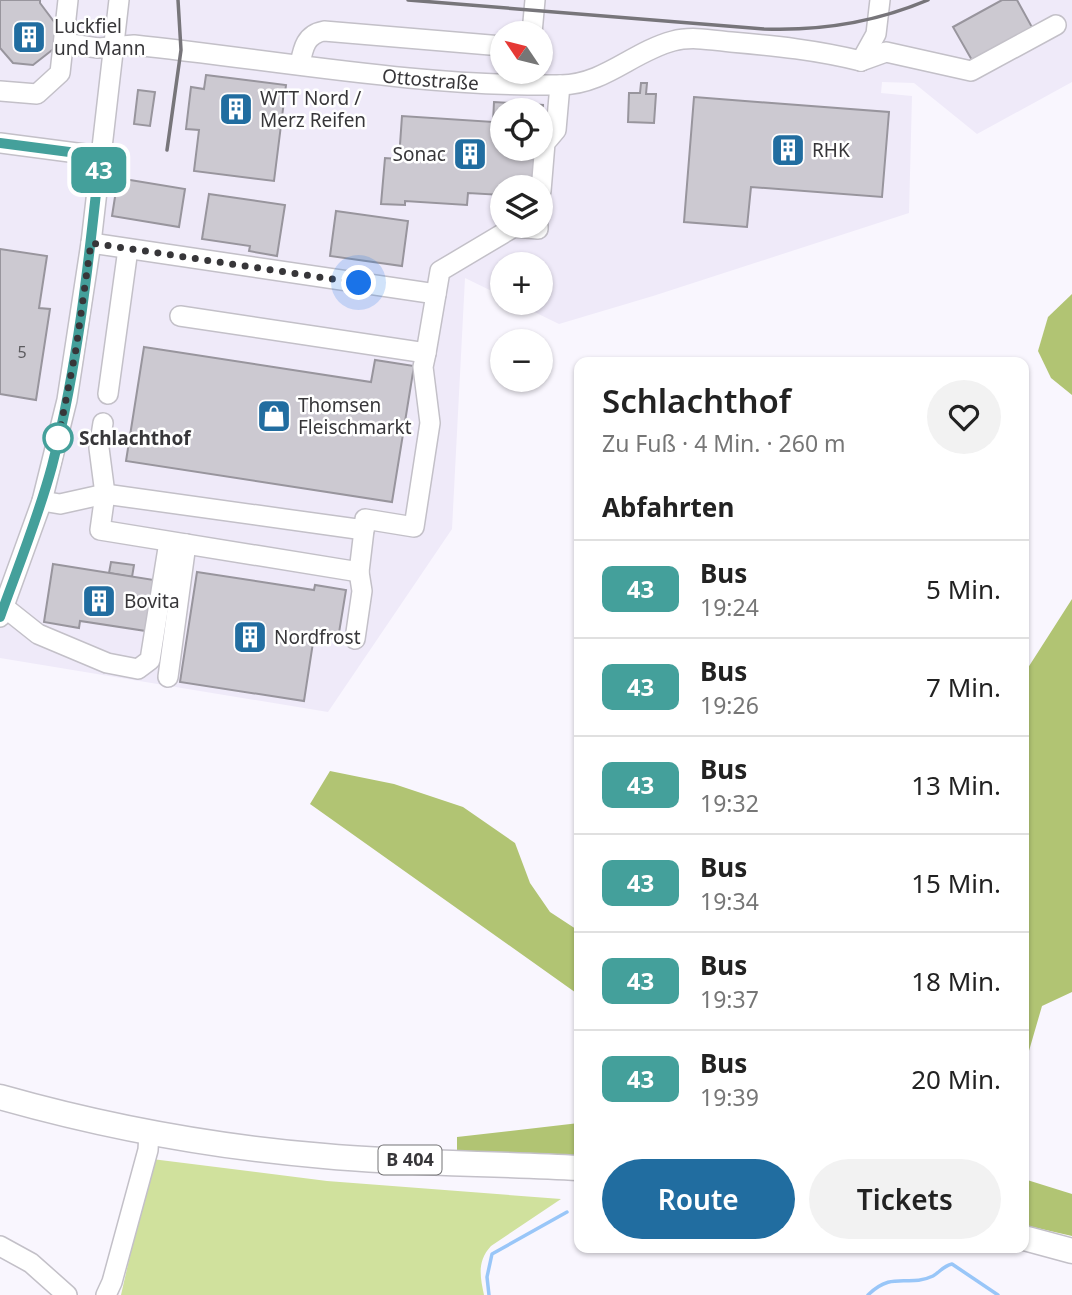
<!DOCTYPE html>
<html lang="de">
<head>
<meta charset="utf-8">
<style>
  :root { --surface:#fff; --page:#f2f2f2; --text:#222; --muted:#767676; --line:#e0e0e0; --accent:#216da0 }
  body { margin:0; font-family:"Noto Sans",sans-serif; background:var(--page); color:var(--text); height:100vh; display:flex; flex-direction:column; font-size:26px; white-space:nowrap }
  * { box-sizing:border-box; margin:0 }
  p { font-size:23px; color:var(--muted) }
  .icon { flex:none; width:38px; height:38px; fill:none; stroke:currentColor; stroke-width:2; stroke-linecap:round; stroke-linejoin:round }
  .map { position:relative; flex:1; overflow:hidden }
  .drawer { position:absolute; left:574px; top:357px; width:455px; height:896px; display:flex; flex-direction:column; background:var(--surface); border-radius:14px; box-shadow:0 2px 5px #0004 }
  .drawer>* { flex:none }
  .badge { padding:0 14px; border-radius:10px; font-size:24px; line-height:46px }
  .needle { width:46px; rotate:305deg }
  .buttons { position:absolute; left:490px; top:21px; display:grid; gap:14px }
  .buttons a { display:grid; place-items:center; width:63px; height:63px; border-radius:50%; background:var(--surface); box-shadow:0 2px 5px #0004; font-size:35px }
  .you { position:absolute; width:35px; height:35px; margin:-18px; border:5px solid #fff; border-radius:50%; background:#1a73e8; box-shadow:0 0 0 10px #1a73e833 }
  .map>.badge { position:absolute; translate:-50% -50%; box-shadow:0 0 0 4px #fff }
  h2 { padding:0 28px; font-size:26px; line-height:63px }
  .round { display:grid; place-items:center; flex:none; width:74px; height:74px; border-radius:37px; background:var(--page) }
  .headline { display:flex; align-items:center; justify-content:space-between; height:119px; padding:0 28px }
  h1 { font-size:33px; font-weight:600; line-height:52px }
  .cta { display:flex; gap:14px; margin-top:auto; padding:14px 28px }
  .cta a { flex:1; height:80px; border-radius:42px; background:var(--accent); color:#fff; font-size:28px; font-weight:600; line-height:80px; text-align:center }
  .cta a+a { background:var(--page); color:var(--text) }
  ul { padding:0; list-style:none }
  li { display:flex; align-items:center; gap:21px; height:98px; padding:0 28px; border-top:2px solid var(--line) }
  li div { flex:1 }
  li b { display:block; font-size:26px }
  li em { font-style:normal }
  li .badge { min-width:77px; font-weight:700; text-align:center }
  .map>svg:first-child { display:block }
  .built { fill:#efeaf9; fill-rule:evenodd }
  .green { fill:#d0e19d }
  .forest { fill:#b1c473 }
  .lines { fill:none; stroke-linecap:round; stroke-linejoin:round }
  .stream { stroke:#99c6f8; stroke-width:3.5 }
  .building { fill:#ccc9d1; stroke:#98959d; stroke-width:2 }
  .minor-casing { stroke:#c3c0c8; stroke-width:22 }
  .major-casing { stroke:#c3c0c8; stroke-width:27 }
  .minor { stroke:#fff; stroke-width:19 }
  .major { stroke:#fff; stroke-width:24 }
  .rail { stroke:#77757a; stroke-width:3.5 }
  .line-casing { stroke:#fff; stroke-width:16 }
  .line { stroke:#44a09b; stroke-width:10 }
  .walk { stroke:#373639; stroke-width:7; stroke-dasharray:0 12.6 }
  .stop-dot { fill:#fff; stroke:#44a09b; stroke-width:3.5 }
  .labels { text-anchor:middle; stroke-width:5; stroke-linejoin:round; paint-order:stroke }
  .number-label { font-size:16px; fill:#5c5b5f }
  .shield { fill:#fff; stroke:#737274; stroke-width:2 }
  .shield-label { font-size:18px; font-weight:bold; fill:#373639 }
  .poi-label { font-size:19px; fill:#373639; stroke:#fff; text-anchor:start }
  .street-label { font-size:19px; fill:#373639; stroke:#fff }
  .stop-label { font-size:19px; font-weight:bold; fill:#373639; stroke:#fff; text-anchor:start }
</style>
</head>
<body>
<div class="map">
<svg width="1072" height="1295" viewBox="0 0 1072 1295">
  <rect width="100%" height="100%" fill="#f9f6fe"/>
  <!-- built -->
  <path class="built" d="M0,0H1072V82L977,134L914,83L882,82L881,93L912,96L909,213L653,296L559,324L516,303H541V264H502V296L465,278L452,529L328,712L0,658ZM502,33H541V72H502ZM502,110H541V149H502ZM502,187H541V226H502Z"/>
  <!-- green -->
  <path class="green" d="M152,1159L327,1181L561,1199L491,1246C477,1261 480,1276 484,1295H121Z"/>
  <!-- forest -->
  <g class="forest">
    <polygon points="1072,294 1072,395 1051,378 1038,351 1048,317"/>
    <polygon points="1072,599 1072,992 1042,1006 1024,1068 1024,674"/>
    <polygon points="330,771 394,784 463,807 515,843 530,883 550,912 579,931 579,995 310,804"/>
    <polygon points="579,1123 579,1156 457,1153 457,1137"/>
    <polygon points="1024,1179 1072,1194 1072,1236 1024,1225"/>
  </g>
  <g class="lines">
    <!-- stream -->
    <g class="stream">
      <polyline points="489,1295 487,1277 492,1254 567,1212"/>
      <path d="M868,1295C893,1270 908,1288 933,1276C940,1272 943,1266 952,1264L998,1295"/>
    </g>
  </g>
  <!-- building -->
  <g class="building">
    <polygon points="0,0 40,0 40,3 58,27 56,47 33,65 13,63 0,48"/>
    <polygon points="1002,0 1017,0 1033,29 973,62 953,27"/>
    <polygon points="206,75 286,85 274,181 194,171 199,130 186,129 191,87 204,89"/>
    <polygon points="641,83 647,83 646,94 656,94 654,123 628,122 629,93 640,93"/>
    <polygon points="138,90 155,92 150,126 134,124"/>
    <polygon points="694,97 889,112 882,197 751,187 747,227 684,222"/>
    <polygon points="494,102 543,105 541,141 541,110 502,110 502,149 540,149 538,187 502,187 502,195 468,193 467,205 405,201 405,205 381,204 385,158 399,159 402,116 493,122"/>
    <polygon points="118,178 185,189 179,227 112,216"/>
    <polygon points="209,194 285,205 277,256 249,251 250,246 202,239"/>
    <polygon points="336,211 408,221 402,266 330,256"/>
    <polygon points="0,249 47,256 39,308 50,309 36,400 0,394"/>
    <polygon points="144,347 371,382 375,360 414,366 392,502 126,461"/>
    <polygon points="111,562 134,565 132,577 109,573"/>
    <polygon points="53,564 154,580 146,631 80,621 79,628 44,622"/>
    <polygon points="197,572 314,590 315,585 346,590 338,639 314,636 304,701 180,682"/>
  </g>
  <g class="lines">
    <!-- minor casing -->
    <g class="minor-casing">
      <g id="minor">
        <polyline points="532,33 535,0"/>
        <path id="s1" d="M64,43L98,48L134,45C275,60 419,87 561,85C605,84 632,52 673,41C691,36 712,40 731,42C777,46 816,50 861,61"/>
        <polyline points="861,61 886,52 971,71 1056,25"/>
        <polyline points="861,61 876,34 880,0"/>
        <path d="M300,64C303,48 306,34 324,31L502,46"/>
        <polyline points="0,91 37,94 60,73 68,0"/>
        <polyline points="0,143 100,156"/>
        <polyline points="541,191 545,143 556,130 560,85"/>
        <polyline points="91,243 436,294"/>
        <polyline points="426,353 440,271 514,227 538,229 538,226"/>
        <polyline points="108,394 128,249"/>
        <polyline points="103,423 99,448 105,494 100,530 359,572 364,530"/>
        <polyline points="42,501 60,504 105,494 364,530 365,519 414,527 430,423 423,367 426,353 180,316"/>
        <polyline points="4,607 38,634 107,663 138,669 150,660 169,542"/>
        <polyline points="0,617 42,501 67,400 91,243 119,0"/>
        <polyline points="355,639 362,591 359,572"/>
        <polyline points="168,677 186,544"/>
        <polyline points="0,1246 31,1263 67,1295"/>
        <polyline points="106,1295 112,1282 148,1150 149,1133"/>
      </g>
    </g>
    <!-- major casing -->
    <g class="major-casing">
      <g id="major">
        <path d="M0,1097C106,1127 214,1147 324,1156C409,1164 494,1163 579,1168"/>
        <polyline points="1024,1238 1072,1251"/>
      </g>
    </g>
    <!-- minor -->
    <use href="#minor" class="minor"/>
    <!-- major -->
    <use href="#major" class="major"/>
    <!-- rail -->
    <g class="rail">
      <path d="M408,0L764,29C821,31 874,23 928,0"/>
      <polyline points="167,150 181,50 178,0"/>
    </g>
  </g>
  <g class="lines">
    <!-- line casing -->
    <g class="line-casing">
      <path id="line" d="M0,143L100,156C89,260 78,365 52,466C38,518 18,567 0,617"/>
    </g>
    <!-- line -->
    <use href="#line" class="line"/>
    <!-- walk -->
    <polyline class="walk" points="58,438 56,450 76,349 91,243 359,283"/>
  </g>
  <!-- icons -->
  <defs>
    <g id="building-square" transform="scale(1.75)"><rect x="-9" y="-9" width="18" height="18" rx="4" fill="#216da0" stroke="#fff"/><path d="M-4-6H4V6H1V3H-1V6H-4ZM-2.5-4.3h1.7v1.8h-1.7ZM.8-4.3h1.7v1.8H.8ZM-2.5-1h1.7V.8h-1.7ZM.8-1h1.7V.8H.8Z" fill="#fff"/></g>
    <g id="shop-square" transform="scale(1.75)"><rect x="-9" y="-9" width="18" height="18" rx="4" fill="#216da0" stroke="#fff"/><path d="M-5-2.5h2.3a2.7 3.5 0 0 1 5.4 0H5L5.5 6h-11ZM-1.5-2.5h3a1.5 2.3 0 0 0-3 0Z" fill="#fff"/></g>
  </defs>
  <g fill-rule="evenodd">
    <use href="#building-square" x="29" y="37"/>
    <use href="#building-square" x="236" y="109"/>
    <use href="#building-square" x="788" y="150"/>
    <use href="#building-square" x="470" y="154"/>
    <use href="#shop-square" x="274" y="416"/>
    <use href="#building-square" x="99" y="601"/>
    <use href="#building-square" x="250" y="637"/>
  </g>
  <!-- markers -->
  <circle class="stop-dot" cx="58" cy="438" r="14"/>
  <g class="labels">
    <!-- number labels -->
    <g class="number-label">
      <text x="22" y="358">5</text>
    </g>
    <!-- shield labels -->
    <rect class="shield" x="378.5" y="1145.5" width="63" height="29" rx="5"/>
    <g class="shield-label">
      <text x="410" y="1166">B 404</text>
    </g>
    <!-- poi labels -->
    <g class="poi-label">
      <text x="54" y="33">Luckfiel<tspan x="54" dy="22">und Mann</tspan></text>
      <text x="260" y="105">WTT Nord /<tspan x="260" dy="22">Merz Reifen</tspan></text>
      <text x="812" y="157">RHK</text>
      <text x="446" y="161" text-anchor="end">Sonac</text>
      <text x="298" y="412">Thomsen<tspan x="298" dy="22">Fleischmarkt</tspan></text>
      <text x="124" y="608">Bovita</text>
      <text x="274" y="644">Nordfrost</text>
    </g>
    <!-- street labels -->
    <g class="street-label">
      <text dy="7" stroke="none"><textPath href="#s1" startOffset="369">Ottostraße</textPath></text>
    </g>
    <!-- stop labels -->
    <g class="stop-label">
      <text x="79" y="445">Schlachthof</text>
    </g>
  </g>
</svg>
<div class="buttons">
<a><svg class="needle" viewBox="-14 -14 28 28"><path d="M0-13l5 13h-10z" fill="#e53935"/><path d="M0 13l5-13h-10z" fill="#767676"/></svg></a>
<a><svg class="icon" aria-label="locate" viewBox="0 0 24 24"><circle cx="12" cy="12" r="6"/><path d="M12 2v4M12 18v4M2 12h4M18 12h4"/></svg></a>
<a><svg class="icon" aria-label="layers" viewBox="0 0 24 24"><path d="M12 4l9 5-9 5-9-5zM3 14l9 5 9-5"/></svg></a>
<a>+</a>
<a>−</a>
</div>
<div class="you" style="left:359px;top:283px"></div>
<b class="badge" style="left:99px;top:170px;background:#44a09b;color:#fff">43</b>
<section class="drawer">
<div class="headline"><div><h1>Schlachthof</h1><p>Zu Fuß · 4 Min. · 260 m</p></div><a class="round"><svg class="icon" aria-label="heart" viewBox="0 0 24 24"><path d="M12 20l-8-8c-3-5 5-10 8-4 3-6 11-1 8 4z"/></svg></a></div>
<h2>Abfahrten</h2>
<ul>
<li><span class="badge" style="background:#44a09b;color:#fff">43</span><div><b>Bus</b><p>19:24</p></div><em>5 Min.</em></li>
<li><span class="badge" style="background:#44a09b;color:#fff">43</span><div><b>Bus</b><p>19:26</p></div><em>7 Min.</em></li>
<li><span class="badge" style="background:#44a09b;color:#fff">43</span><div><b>Bus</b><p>19:32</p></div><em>13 Min.</em></li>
<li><span class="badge" style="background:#44a09b;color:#fff">43</span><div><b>Bus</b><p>19:34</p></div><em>15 Min.</em></li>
<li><span class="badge" style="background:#44a09b;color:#fff">43</span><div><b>Bus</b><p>19:37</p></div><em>18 Min.</em></li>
<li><span class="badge" style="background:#44a09b;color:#fff">43</span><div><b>Bus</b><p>19:39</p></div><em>20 Min.</em></li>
</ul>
<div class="cta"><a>Route</a><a>Tickets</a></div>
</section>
</div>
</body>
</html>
